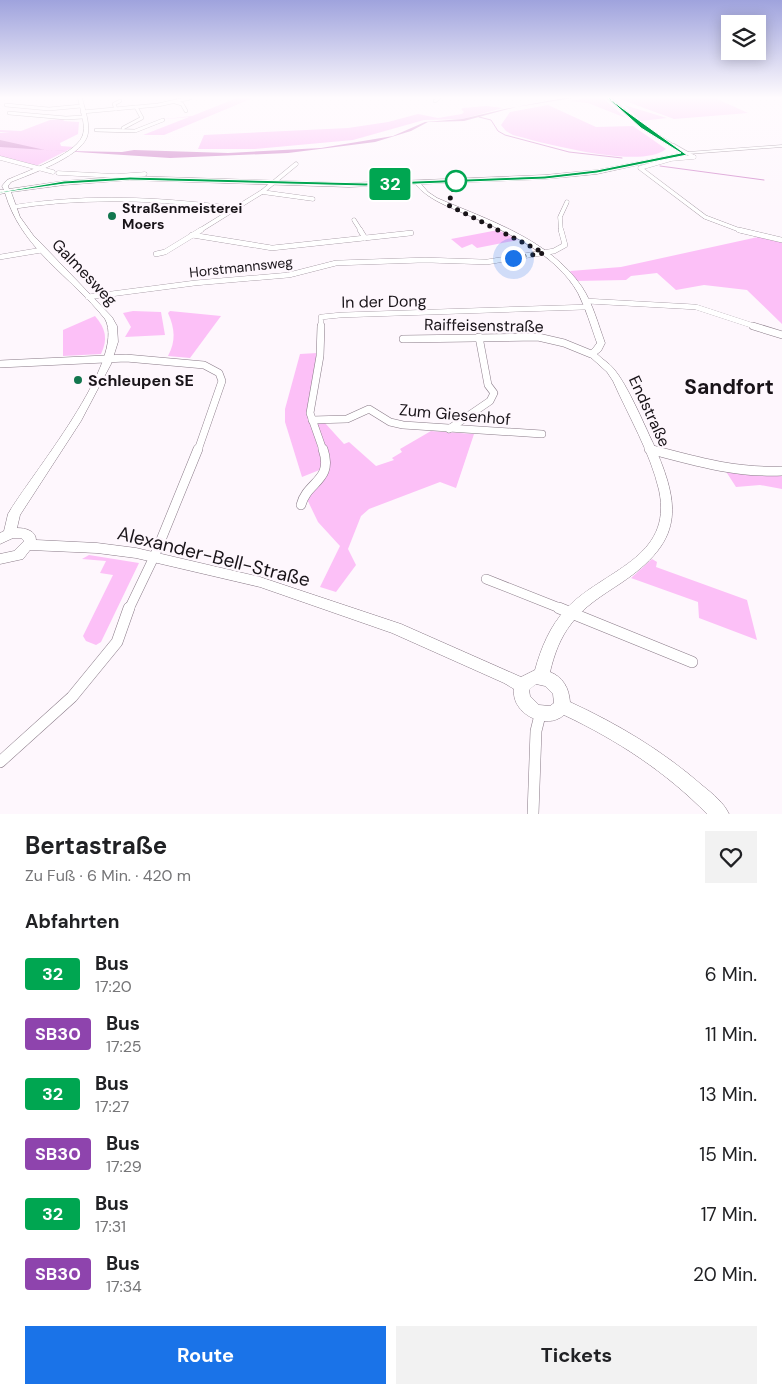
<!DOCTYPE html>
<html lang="de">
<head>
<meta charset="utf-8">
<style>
  :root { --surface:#fff; --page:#f2f2f2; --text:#202124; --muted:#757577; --accent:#1a73e8 }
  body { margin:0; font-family:"DM Sans",sans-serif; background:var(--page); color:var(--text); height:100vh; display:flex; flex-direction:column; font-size:19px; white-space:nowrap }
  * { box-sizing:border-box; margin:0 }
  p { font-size:16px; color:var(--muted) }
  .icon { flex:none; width:28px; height:28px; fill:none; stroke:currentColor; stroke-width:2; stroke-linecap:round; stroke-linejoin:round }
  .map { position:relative; height:814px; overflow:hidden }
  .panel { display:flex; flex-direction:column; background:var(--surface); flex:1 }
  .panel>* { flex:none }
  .badge { padding:0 10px; border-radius:4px; font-size:18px; line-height:32px }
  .fabs { position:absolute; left:721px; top:15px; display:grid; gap:10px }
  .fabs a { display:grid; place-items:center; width:45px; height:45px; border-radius:0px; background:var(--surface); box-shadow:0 2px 12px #0003; font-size:25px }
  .you { position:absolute; width:25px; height:25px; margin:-12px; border:4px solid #fff; border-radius:50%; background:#1a73e8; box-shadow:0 0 0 8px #1a73e833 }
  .map>.badge { position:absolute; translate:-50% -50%; box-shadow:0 0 0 2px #fff }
  h2 { padding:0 25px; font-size:19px; line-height:45px }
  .round { display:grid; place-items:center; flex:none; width:52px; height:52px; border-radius:0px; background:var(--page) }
  .summary { display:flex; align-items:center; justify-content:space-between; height:85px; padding:0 25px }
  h1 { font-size:24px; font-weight:700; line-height:38px }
  .primary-button { display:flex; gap:10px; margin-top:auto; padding:10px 25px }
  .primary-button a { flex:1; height:58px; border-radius:0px; background:var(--accent); color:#fff; font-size:20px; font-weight:700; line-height:58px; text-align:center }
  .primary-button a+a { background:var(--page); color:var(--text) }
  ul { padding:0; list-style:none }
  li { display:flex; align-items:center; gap:15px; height:60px; padding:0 25px }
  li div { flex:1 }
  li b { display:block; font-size:19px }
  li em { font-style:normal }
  li .badge { min-width:55px; font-weight:700; text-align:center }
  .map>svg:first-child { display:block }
  .green { fill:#fcc0f7 }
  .water { fill:#d28acc }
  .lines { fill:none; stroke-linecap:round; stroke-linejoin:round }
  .stream { stroke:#d28acc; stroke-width:1 }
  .street-far5-casing { stroke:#8a7b88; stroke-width:4 }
  .street-far4-casing { stroke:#8a7b88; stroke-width:4.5 }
  .street-far3-casing { stroke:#8a7b88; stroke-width:5.5 }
  .street-far2-casing { stroke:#8a7b88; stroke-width:8 }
  .street-far1-casing { stroke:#8a7b88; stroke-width:10 }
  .street-casing { stroke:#8a7b88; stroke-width:12 }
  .secondary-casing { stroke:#8a7b88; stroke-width:1 }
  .street-far5 { stroke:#fff; stroke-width:3 }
  .street-far4 { stroke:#fff; stroke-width:4 }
  .street-far3 { stroke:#fff; stroke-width:5 }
  .street-far2 { stroke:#fff; stroke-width:7 }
  .street-far1 { stroke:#fff; stroke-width:9 }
  .street { stroke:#fff; stroke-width:11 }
  .secondary { fill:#fff; fill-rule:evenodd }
  .line { fill:#00a651; stroke:#fff }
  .walk { stroke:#191419; stroke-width:5; stroke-dasharray:0 9 }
  .stop-dot { fill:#fff; stroke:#00a651; stroke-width:2.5 }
  .poi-dot { fill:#12764e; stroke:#fef7fd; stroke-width:2 }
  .labels { text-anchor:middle; stroke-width:4.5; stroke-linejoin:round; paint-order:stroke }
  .far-poi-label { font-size:14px; font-weight:bold; fill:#191419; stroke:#fef7fd; text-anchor:start }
  .far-street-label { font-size:14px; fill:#191419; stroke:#fef7fd }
  .street-label { font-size:16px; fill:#191419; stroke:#fef7fd }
  .poi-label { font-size:16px; font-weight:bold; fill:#191419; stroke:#fef7fd; text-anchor:start }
  .near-street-label { font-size:19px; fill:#191419; stroke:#fef7fd }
  .district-label { font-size:21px; font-weight:bold; fill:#191419; stroke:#fef7fd }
</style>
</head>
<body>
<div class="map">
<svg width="782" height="814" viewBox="0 0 782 814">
  <rect width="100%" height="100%" fill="#fef7fd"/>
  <!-- green -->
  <g class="green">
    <polygon points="237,98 253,98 164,135 143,135 189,117 156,120 192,116"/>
    <polygon points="588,98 603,98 626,118 588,103 569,101"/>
    <polygon points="617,98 715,98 748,113 674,119"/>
    <path d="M548,105L596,127L633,126L666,149C641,170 543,143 513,135L506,131L501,125L510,112Z"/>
    <polygon points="624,105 667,118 641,121"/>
    <polygon points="486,106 503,108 462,119 424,120 353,140 255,149 198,149 204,135 348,128 388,122 418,114 438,118 462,114 464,112 461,109 463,108"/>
    <polygon points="60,119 66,119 63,121 79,122 78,134 60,143 61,146 74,147 36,166 0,157 0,133 10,133 0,132 0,130 21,131 50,120"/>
    <polygon points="498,230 518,240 477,248 472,244 462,248 451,239"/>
    <polygon points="758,237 782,242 782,324 747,290 704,285 676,290 657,273 631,276 626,280 575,281 570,271 621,267"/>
    <polygon points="133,311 161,312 165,335 125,337 131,327 123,313"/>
    <path d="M170,311L221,316L190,358L168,356C176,341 175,329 168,313Z"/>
    <path d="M95,316C106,329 108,339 101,354L63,356V330Z"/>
    <polygon points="317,353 307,413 323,463 322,469 302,477 285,422 285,409 300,354"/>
    <path d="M317,423H325L344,444L349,442L376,466L394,460L392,458L402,452L400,449L431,431L474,434L456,488L440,482L369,509L361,516L348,549L356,565L336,592L320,587L340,546L318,522L306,497C316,488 326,480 329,467Z"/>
    <polygon points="725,470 782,473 782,489 760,485 736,487"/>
    <polygon points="89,555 139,563 101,642 96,645 86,641 83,636 113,575 100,573 106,561 82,559"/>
    <polygon points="652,559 657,562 656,567 747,600 757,640 699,618 698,602 631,578"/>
  </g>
  <!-- water -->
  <polygon class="water" points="564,98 573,98 516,107 464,121 428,122 411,131 375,142 288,153 170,158 0,147 0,140 45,150 65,151 122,152 134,150 228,153 321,148 393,136 425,122 462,119 505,109"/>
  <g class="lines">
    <!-- stream -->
    <g class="stream">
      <polyline points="479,117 491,120 498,131 505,135 569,152 622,158"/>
      <polyline points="660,166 764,180"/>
    </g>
    <!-- street-far5 casing -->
    <g class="street-far5-casing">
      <g id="street-far5">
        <polyline points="609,98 643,127 675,147"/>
        <polyline points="435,101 439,98"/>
        <polyline points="175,102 182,104 186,111"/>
        <polyline points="6,105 49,109 81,106"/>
        <polyline points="116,109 114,104 120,101"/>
        <polyline points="82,112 158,105 190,98"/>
        <polyline points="9,113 66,118 83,117"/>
        <polyline points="123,128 142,118 136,107"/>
        <polyline points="96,130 135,131 163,120"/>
        <polyline points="673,145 694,157"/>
      </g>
    </g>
    <!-- street-far4 casing -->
    <g class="street-far4-casing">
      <g id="street-far4">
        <polyline points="691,156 694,157 671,159 640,168 705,217 742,231"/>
        <polyline points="0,158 53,172"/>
        <polyline points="58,173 116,176 145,174"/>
        <polyline points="262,192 313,199"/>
        <path d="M13,207C87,195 160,199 235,208"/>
        <polyline points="354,220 361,231"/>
        <polyline points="199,231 262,192 296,164"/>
        <polyline points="561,231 560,217 567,202"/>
      </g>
    </g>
    <!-- street-far3 casing -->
    <g class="street-far3-casing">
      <g id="street-far3">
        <polyline points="360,230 365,238"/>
        <polyline points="739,230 782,240"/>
        <polyline points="192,235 272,248 411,233"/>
        <polyline points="156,254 165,252 201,230"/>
        <polyline points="0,257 42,250"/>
        <polyline points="88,297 195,283 289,275 336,263 425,260 487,262 554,251 565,245 561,230"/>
        <polyline points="586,301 696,307 757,327"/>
        <polyline points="321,327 321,317 341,315 588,307"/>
      </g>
    </g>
    <!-- street-far2 casing -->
    <g class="street-far2-casing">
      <g id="street-far2">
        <polyline points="321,326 320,356 310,413 323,450"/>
        <polyline points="753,326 782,335"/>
        <polyline points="403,339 538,337 564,343 591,354"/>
        <polyline points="0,364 126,358 204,365 219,373 222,381 198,450"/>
        <polyline points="312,420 347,419 369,409 390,422 403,425 542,434"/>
        <polyline points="449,429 490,401 494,393 488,385 479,337"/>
        <polyline points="649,449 654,450"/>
      </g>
    </g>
    <!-- street-far1 casing -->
    <g class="street-far1-casing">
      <g id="street-far1">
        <path d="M649,449C695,461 734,473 782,471"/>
        <path d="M301,505C307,481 334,481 323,449"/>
        <polyline points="486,579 562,609"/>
        <polyline points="129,609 154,557 198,449"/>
      </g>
    </g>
    <!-- street casing -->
    <g class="street-casing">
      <g id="street">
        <polyline points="559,608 692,662"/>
        <polyline points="0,762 72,697 117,642 129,608"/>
        <polyline points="533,814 536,731 540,715"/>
      </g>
    </g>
    <!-- secondary casing -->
    <g class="secondary-casing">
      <path id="secondary" d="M78,98H82C85,110 91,126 87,137C79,158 30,174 11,182L8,186L9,189L64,181L130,176L349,183L545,175L597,170L688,152L782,145V147L688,154L597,174L545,179L421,184L428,192L437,198C488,220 549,239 582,287C593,304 598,324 605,343L601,351L597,354C602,359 609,363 614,369C628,386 643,422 653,443C682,508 683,541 621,583C603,595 584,606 571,624C560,638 554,655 550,672C563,677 569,688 570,702C618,724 663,751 703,786C713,794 724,803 729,814H707C666,772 617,740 564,715C546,731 511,714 514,689L504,683L392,633L260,587L136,558L97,553L30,550L23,559L0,564V554L14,551L24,541L21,538H13L0,544V533L4,531L8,514C29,477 128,360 105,319C70,275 22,250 5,193L0,194V190H4L2,186L7,180C25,172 74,155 82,137C87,127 80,109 78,98ZM130,180L349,187L415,184C430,201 450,207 470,216C509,233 556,254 578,293C586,309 591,326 597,343L594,347L587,354L607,372L613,381C629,417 650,452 659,490C674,559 602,570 566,609C550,626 541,648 535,670L521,677L401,624L260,577L136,548L97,543L36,540C36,531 26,528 17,528L20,515L81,421L111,364L118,342L117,326L112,317L33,235L20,217L11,192L64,185ZM536,684L545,686L553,694L554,703L550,706L539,705L530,696L529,690Z"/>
    </g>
    <!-- street-far5 -->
    <use href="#street-far5" class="street-far5"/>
    <!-- street-far4 -->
    <use href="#street-far4" class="street-far4"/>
    <!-- street-far3 -->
    <use href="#street-far3" class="street-far3"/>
    <!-- street-far2 -->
    <use href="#street-far2" class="street-far2"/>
    <!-- street-far1 -->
    <use href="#street-far1" class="street-far1"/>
    <!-- street -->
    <use href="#street" class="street"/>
    <!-- secondary -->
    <use href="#secondary" class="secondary"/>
  </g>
  <!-- sky -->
  <linearGradient id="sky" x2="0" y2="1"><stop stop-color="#9fa3dd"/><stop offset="0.46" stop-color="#fffbfe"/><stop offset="1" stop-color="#fffbfe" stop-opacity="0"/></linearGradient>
  <rect width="782" height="212" fill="url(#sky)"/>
  <!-- line -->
  <polygon class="line" points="608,98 687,155 597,173 545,179 365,186 130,180 64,184 0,193 0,192 64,181 130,177 365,183 545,176 597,170 681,153 641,128"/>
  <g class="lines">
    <!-- walk -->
    <polyline class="walk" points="456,181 448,205 544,253 513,258"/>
  </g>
  <!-- markers -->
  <circle class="stop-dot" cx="456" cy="181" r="10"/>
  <g class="poi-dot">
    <circle cx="112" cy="216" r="5"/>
    <circle cx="78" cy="380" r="5"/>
  </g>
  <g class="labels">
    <!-- far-poi labels -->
    <g class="far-poi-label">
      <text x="122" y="213">Straßenmeisterei<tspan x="122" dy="16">Moers</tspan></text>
    </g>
    <!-- far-street labels -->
    <g class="far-street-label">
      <text transform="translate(241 267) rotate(-6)" y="5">Horstmannsweg</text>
    </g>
    <!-- street labels -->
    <g class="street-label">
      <text transform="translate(85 272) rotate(46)" y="6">Galmesweg</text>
      <text transform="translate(384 301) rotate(-1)" y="6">In der Dong</text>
      <text transform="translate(484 325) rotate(1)" y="6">Raiffeisenstraße</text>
      <text transform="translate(650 411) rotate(65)" y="6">Endstraße</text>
      <text transform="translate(455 414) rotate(5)" y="6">Zum Giesenhof</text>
    </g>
    <!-- poi labels -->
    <g class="poi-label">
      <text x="88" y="386">Schleupen SE</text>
    </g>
    <!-- near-street labels -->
    <g class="near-street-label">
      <text transform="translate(214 556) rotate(14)" y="7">Alexander-Bell-Straße</text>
    </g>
    <!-- district labels -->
    <g class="district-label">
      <text x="729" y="394">Sandfort</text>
    </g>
  </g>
</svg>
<div class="fabs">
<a><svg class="icon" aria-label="layers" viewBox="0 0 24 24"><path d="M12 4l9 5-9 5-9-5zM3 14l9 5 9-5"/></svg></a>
</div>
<div class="you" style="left:513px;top:258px"></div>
<b class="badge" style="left:390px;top:184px;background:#00a651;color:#fff">32</b>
</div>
<section class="panel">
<div class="summary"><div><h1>Bertastraße</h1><p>Zu Fuß · 6 Min. · 420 m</p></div><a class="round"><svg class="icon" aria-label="heart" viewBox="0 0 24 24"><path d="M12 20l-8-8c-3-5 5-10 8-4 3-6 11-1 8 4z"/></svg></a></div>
<h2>Abfahrten</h2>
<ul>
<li><span class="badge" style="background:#00a651;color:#fff">32</span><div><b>Bus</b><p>17:20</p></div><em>6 Min.</em></li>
<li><span class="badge" style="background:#8e44ad;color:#fff">SB30</span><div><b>Bus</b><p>17:25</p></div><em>11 Min.</em></li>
<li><span class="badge" style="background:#00a651;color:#fff">32</span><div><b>Bus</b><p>17:27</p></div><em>13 Min.</em></li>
<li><span class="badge" style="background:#8e44ad;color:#fff">SB30</span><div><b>Bus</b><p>17:29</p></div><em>15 Min.</em></li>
<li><span class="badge" style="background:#00a651;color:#fff">32</span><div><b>Bus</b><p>17:31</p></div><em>17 Min.</em></li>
<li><span class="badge" style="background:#8e44ad;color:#fff">SB30</span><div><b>Bus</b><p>17:34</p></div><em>20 Min.</em></li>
</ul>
<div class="primary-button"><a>Route</a><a>Tickets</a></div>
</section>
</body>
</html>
